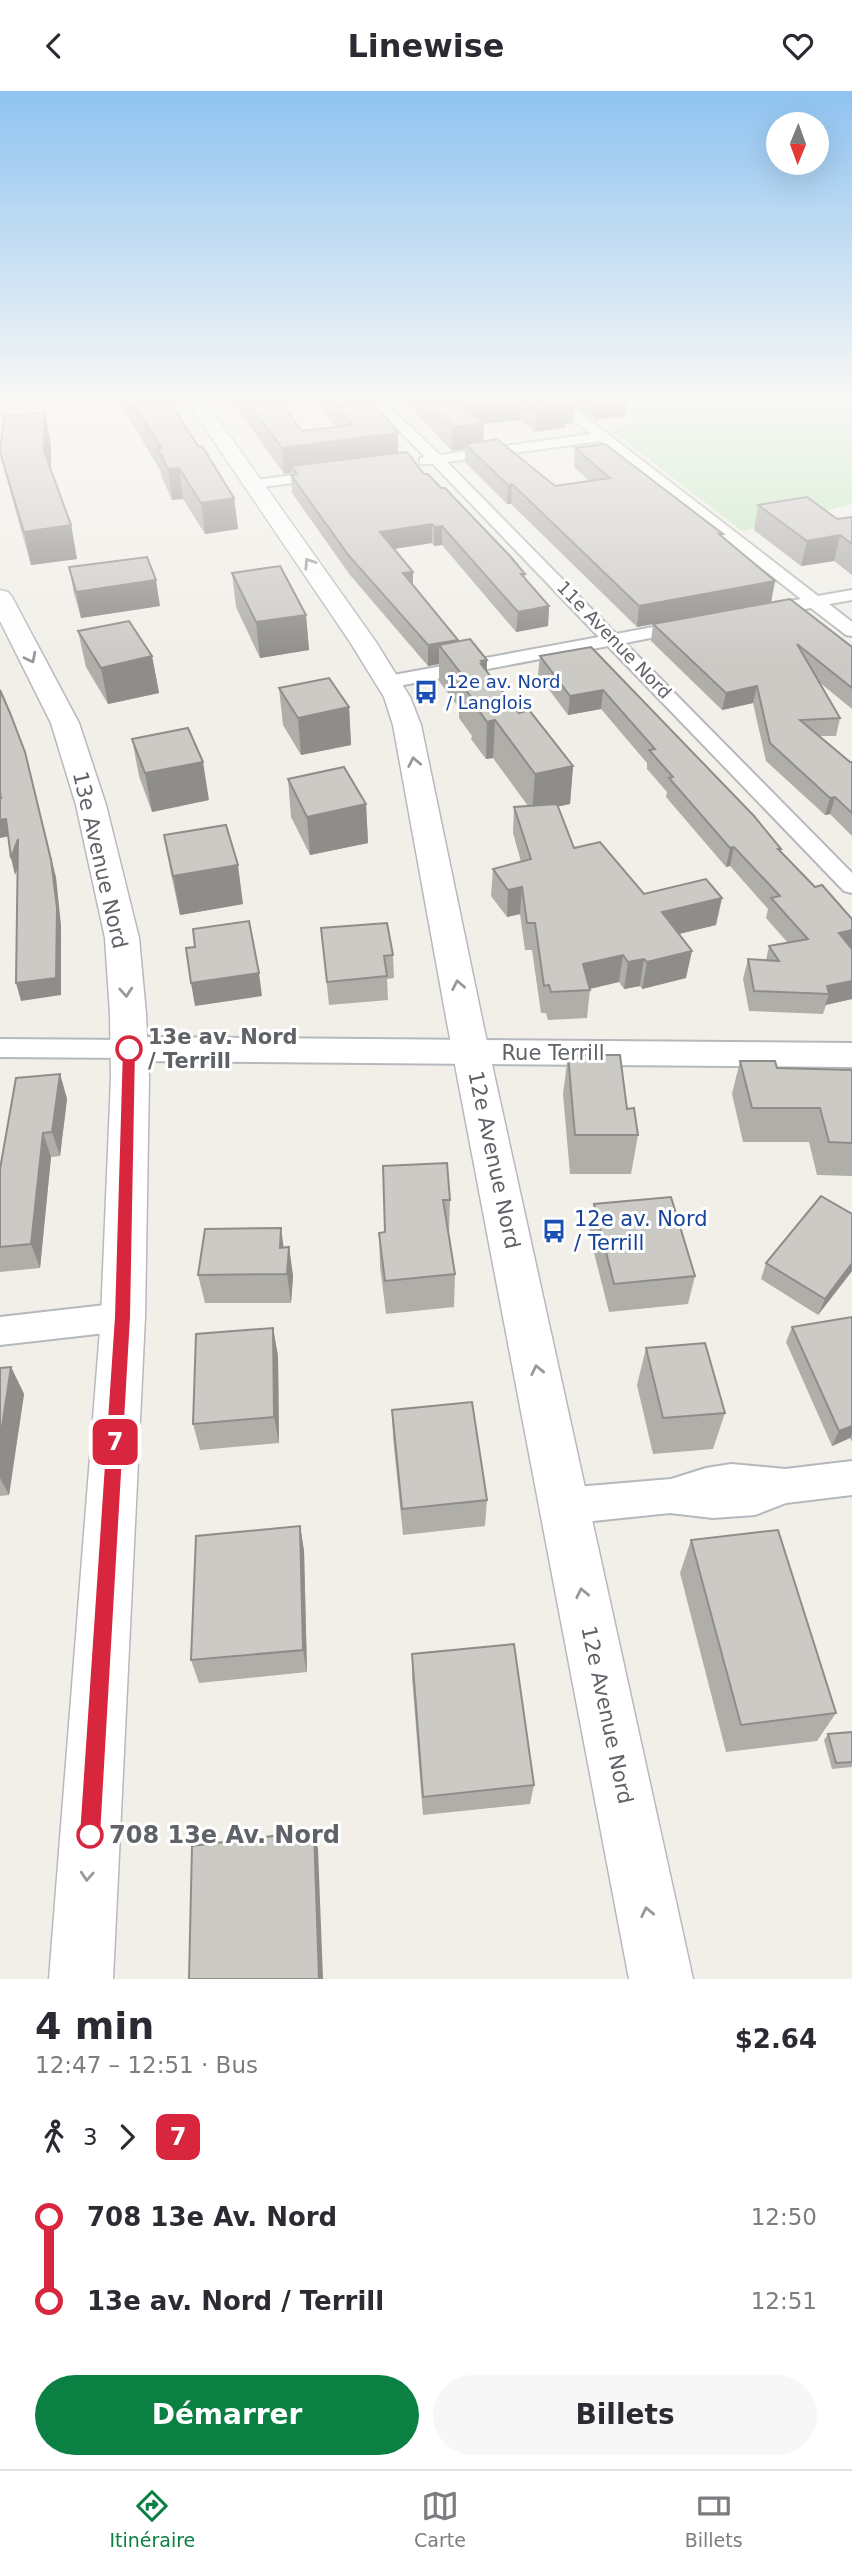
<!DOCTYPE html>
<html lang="fr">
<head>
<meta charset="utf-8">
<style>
  :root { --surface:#fff; --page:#f7f7f7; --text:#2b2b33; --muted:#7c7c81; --line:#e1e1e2; --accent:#0b8043 }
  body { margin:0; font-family:"DejaVu Sans",sans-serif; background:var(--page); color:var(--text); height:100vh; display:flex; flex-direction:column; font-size:26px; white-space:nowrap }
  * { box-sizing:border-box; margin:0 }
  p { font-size:23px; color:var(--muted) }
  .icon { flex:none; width:38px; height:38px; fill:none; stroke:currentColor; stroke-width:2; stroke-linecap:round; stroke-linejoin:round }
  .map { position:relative; height:1888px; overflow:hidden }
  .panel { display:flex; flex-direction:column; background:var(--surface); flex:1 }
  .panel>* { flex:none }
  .badge { padding:0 14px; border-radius:10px; font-size:24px; line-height:46px }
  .needle { width:46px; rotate:181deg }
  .buttons { position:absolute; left:766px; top:21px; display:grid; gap:14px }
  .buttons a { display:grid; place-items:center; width:63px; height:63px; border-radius:50%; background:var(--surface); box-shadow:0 7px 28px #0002; font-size:35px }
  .map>.badge { position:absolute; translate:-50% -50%; box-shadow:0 0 0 4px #fff }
  .legs { display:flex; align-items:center; gap:10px; height:77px; padding:0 35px; font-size:23px }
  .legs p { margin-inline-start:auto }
  .headline { display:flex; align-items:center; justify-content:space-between; height:119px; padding:0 35px }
  h1 { font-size:38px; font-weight:700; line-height:52px }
  .primary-button { display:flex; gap:14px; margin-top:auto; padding:14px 35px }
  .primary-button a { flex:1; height:80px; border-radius:42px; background:var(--accent); color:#fff; font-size:28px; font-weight:700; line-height:80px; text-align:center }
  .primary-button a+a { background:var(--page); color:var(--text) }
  ul { padding:0 35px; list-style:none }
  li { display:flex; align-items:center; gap:24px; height:84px; font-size:26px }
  li i { display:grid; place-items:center; width:10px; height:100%; margin:0 9px; background:currentColor }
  li i::after { content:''; width:18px; height:18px; margin:-9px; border:5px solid; border-radius:50%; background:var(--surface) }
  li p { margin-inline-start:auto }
  li:first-child i { background:linear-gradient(#0000 50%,currentColor 0) }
  li:last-child i { background:linear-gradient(currentColor 50%,#0000 0) }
  header { display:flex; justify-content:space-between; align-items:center; height:91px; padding:0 35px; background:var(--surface); font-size:32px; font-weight:700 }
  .tab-bar { display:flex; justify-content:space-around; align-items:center; height:98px; border-top:2px solid var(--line); background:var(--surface); font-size:19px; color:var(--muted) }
  .tab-bar a { display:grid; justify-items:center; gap:4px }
  .tab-bar .active { color:var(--accent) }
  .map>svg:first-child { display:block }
  .green { fill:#c5e8c5 }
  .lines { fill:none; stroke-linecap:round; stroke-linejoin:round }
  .minor-casing { stroke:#b5b8bc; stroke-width:4 }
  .tertiary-casing { stroke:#b5b8bc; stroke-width:4 }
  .secondary-casing { stroke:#b6babf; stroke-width:3 }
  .minor { fill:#fff; fill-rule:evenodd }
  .tertiary { fill:#fff; fill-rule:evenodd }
  .secondary { fill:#fff; fill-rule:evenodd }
  .wall { fill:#afaea9; fill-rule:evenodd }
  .shaded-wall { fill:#8f8d8a }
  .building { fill:#cccac5; stroke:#8f8d8a; stroke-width:2 }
  .oneway { stroke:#979a9d }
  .line-1 { fill:#d7263d; stroke:#fff; stroke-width:2 }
  .stop-1-dot { fill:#fff; stroke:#d7263d; stroke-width:3.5 }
  .labels { text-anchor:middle; stroke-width:6; stroke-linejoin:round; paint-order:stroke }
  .far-street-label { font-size:18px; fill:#5f6368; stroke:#fff }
  .far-transit-label { font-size:18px; fill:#164399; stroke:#fff; text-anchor:start }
  .street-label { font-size:21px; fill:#5f6368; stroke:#fff }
  .stop-label { font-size:21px; font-weight:bold; fill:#5f6368; stroke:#fff; text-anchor:start }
  .transit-label { font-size:21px; fill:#164399; stroke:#fff; text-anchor:start }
  .near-stop-label { font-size:24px; font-weight:bold; fill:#5f6368; stroke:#fff; text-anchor:start }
</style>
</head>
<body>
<header><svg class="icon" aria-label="back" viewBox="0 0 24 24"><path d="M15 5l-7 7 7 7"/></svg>Linewise<svg class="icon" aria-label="heart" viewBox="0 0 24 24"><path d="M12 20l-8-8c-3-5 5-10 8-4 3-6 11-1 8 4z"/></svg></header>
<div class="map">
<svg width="852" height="1888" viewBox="0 0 852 1888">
  <rect width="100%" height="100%" fill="#f1efe8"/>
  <!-- green -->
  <polygon class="green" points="619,306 852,306 852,413 742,440 607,336 634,332"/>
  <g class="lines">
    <!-- minor casing -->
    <g class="minor-casing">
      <g id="minor">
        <polygon points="366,306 379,306 440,364 591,343 546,306 560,306 818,505 852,499 852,509 829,513 852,531 852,545 846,544 811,517 764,525 758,524 755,520 758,516 801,508 600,350 447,371 616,543 685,530 691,531 694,535 691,539 625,552 852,782 852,802 844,800 608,555 388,597 381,595 379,591 388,585 599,546 433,373 420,373 420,367 425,366"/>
        <polygon points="324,380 331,384 329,387 256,397 249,393 256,389"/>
        <polygon points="0,948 129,949 138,951 142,958 138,965 129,967 0,966"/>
        <polygon points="123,1212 134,1216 139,1226 134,1236 123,1240 0,1254 0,1226"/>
        <polygon points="852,1370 852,1404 786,1412 755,1424 713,1427 670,1422 564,1433 551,1427 546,1415 551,1403 564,1397 671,1388 706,1377 731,1373 785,1378"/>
      </g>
    </g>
    <!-- tertiary casing -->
    <g class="tertiary-casing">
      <polygon id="tertiary" points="129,946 852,952 852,976 129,970 117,966 112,958 117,950"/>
    </g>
    <!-- secondary casing -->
    <g class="secondary-casing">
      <g id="secondary">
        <polygon points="184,306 202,306 376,551 410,606 421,634 484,937 693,1888 629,1888 448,937 393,634 384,606 350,551"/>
        <polygon points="0,499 8,501 12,506 79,632 106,714 139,847 146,923 149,987 145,1226 113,1888 49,1888 101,1226 111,987 110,923 105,847 76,714 51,632 0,530"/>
      </g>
    </g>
    <!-- minor -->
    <use href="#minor" class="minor"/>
    <!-- tertiary -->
    <use href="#tertiary" class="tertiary"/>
    <!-- secondary -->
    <use href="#secondary" class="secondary"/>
  </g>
  <!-- wall -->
  <g class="wall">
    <polygon points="116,306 166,306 234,407 238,438 205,443 183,408 172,409 162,387 160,379"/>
    <path d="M229,306H370L398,342V362L424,383L525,483V487L549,515L548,535L516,541L442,454L434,455L432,452L394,458L413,481V495L458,550L487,569V581L519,622L573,675L570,713L558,715L574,757L644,803L716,834L679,843L686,887L642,898L640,895L624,898L619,891L590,898L587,927L548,929L546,922H541L532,859H525L520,823L507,826L491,805L493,778L521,771L513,742L514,716L528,715L493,667L486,668L471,648L472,645L459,627V617L439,590V573L428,575L350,484L292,402L291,382L284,383ZM314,307L336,336L302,340L280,311Z"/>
    <polygon points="401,306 627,306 625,325 594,329 575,314 573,332 565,333 565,337 535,341 520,329 484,333 483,350 555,395 589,390 574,376 575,357 723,443 722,446 775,490 771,511 852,556 852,618 819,591 840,627 836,645 819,645 850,671 852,671 852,745 830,723 825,724 766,670 753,612 722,619 651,550 653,533 637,536 511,413 507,413 465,371 465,358 452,360"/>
    <polygon points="51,353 51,379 71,434 77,468 31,474 8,393 0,361"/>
    <polygon points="758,414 837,428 852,426 852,484 834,470 801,475 754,439"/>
    <polygon points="69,476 160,515 81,527 74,502"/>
    <polygon points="232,482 306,524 309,559 260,567 236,516"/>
    <polygon points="78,540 152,565 159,602 108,613 86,576"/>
    <polygon points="591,556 781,758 781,761 852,858 852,908 826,914 823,923 749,920 743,888 748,868 766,869 769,855 788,852 766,827 768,818 730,775 726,776 666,706 667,701 647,678 647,672 601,618 568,624 538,584 540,565"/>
    <polygon points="279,597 349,616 351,654 301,664 283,634"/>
    <polygon points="132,648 209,709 152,721 139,685"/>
    <polygon points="288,688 366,713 368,752 310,764 291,726"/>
    <polygon points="164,744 243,813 180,824 171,783"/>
    <polygon points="321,837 393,864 394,887 387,888 388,909 329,914"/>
    <polygon points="568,964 627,1018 638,1044 631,1083 570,1083 563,1003"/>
    <polygon points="740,970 777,977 852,979 852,1085 817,1084 809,1051 743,1051 732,1003"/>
    <polygon points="60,983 67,1008 60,1065 51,1066 40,1177 0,1181 0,1078"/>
    <polygon points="383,1075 450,1109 449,1142 448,1142 455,1183 454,1216 386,1223 380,1175 379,1142 385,1141"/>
    <polygon points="594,1113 695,1185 688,1213 609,1221 589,1142"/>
    <polygon points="852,1123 852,1180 818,1224 761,1188 766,1172"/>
    <polygon points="284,1156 289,1156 293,1185 291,1212 205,1212 198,1184"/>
    <polygon points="852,1226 852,1351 850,1347 832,1355 786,1251 792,1236"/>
    <polygon points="273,1237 278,1265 279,1352 200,1359 193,1333"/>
    <polygon points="646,1257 725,1322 713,1358 653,1363 637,1294"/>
    <polygon points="11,1276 24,1303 9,1404 0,1405 0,1277"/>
    <polygon points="392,1319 487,1409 485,1435 403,1444 393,1346"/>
    <polygon points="300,1435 304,1460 307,1581 199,1592 191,1569"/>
    <polygon points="691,1449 836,1622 817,1650 726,1661 680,1482"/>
    <polygon points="412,1563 534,1694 530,1713 423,1724 412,1586"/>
    <polygon points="852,1641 852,1676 832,1678 824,1649 828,1643"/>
  </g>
  <!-- shaded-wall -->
  <g class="shaded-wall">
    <polygon points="265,306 314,306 314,307 265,313"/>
    <polygon points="521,306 520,329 484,333 483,355 465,353 465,358 452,360 453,336 460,313"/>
    <polygon points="596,306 627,306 625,325 594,329"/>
    <polygon points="575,309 573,332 565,333 565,337 535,341 537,318 562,311"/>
    <polygon points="45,322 51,353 51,392 44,360"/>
    <polygon points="398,342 398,367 291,375 291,382 284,383 282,357"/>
    <polygon points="179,377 183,408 172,409 168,378"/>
    <polygon points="512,393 511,413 507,413 508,394"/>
    <polygon points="234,407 238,438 205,443 201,412"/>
    <polygon points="432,433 432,452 380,460 380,441"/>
    <polygon points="71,434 77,468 31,474 24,441"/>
    <polygon points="442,435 442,454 434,455 434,436"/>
    <polygon points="840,444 834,470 801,475 807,450"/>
    <polygon points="413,481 413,500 403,482"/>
    <polygon points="156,489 160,515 81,527 76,501"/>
    <polygon points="775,490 771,511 637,536 639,515"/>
    <polygon points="549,515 548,535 516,541 518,521"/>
    <polygon points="306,524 309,559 260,567 256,531"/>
    <polygon points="458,549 458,569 439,554 439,573 428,575 428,554"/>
    <polygon points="152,565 159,602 108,613 101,577"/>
    <polygon points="487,569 486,605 481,570"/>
    <polygon points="757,595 753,612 722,619 726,602"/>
    <polygon points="603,599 601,618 568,624 570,605"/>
    <polygon points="349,616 351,654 301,664 298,627"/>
    <polygon points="495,629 493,667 486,668 487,631"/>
    <polygon points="25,661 56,786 61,834 61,904 21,910 16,892"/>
    <polygon points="203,671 209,709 152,721 145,682"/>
    <polygon points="573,675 570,713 532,721 535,683"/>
    <polygon points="835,706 830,723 825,724 830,707"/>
    <polygon points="366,713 368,752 310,764 307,726"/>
    <polygon points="6,728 11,745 0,747 0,729"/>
    <polygon points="18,748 23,765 15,784 11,767"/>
    <polygon points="734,756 730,775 726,776 730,757"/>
    <polygon points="238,774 243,813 180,824 173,785"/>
    <polygon points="522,796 520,823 507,826 508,799"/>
    <polygon points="722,807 716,834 658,848 662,821"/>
    <polygon points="852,839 852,858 839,842"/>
    <polygon points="692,860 686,887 642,898 647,871"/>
    <polygon points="623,864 619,891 580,900 583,873"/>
    <polygon points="644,868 640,895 624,898 628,871"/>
    <polygon points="259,882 262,905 195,915 191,892"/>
    <polygon points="852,890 852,908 825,914 829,903 827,895"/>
    <polygon points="60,983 67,1008 60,1065 52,1041"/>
    <polygon points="43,1042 51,1066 40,1177 31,1153"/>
    <polygon points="281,1137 285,1166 284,1185 280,1157"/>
    <polygon points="289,1156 293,1185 291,1212 287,1183"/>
    <polygon points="852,1172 852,1180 818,1224 825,1208"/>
    <polygon points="273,1237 278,1265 279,1352 274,1326"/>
    <polygon points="11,1276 24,1303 9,1404 0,1387 0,1349"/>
    <polygon points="852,1335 852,1344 850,1347 832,1355 839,1340"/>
    <polygon points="300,1435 304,1460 307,1581 303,1559"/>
    <polygon points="314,1740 318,1758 323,1888 319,1888"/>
  </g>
  <!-- building -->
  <g class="building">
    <polygon points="129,306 166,306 198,355 202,355 234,407 201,412 179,377 168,378 157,357 161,357"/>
    <polygon points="244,306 276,306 302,340 353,334 330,306 370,306 398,342 282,357"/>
    <polygon points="423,306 571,306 575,309 562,311 567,314 537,318 521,306 460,313 484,332 453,336"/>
    <polygon points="45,322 44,360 71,434 24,441 0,361 4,325"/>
    <polygon points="497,348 555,395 610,387 575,357 605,353 723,443 719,443 775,490 639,515 512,393 508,394 465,353"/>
    <polygon points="407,361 424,383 428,383 441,397 445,397 510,465 525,483 521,483 549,515 518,521 442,435 434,436 432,433 380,441 413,481 403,482 458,549 428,554 349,465 291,384 297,383 291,375"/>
    <polygon points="807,406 837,428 852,426 852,453 840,444 807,450 758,414"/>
    <polygon points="147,466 156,489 76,501 69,476"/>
    <polygon points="280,475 306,524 256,531 232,482"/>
    <polygon points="790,508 852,556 852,597 797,553 840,627 800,629 850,671 852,671 852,722 835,706 830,707 770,652 757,595 726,602 653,533"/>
    <polygon points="129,530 152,565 101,577 78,540"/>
    <polygon points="470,548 487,569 481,570 483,573 481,573 519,622 529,619 573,675 535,683 495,629 487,631 473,611 475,611 459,590 466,589 439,554"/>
    <polygon points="591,556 754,725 781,758 778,758 815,796 822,794 852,828 852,839 839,842 852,858 852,890 827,895 829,903 754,900 748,868 779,870 769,855 808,848 771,807 780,805 734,756 730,757 669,687 673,686 649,659 655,658 603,599 570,605 540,565"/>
    <polygon points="329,587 349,616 298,627 279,597"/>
    <polygon points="0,599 10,622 25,661 51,769 57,817 56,887 16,892 18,748 11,767 6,728 0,729 0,707 1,707 0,702"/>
    <polygon points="188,637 203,671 145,682 132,648"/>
    <polygon points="344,676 366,713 307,726 288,688"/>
    <polygon points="557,713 574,757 600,751 644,803 706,788 722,807 662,821 692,860 647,871 644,868 628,871 623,864 583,873 590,899 551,901 549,894 544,895 535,832 527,832 522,796 508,799 493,778 531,768 514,716"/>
    <polygon points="226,734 238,774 173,785 164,744"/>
    <polygon points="249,830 259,882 191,892 186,857 195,856 193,838"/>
    <polygon points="387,832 393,864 384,865 387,885 327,891 321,837"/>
    <polygon points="568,964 620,964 627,1018 634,1017 638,1044 575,1044"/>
    <polygon points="740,970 775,970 777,977 852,979 852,1052 829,1051 820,1017 752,1017"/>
    <polygon points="60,983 52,1041 43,1042 31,1153 0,1156 0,1078 16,987"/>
    <polygon points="447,1072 450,1109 443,1109 455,1183 385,1190 379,1142 385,1141 383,1075"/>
    <polygon points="821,1105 852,1123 852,1172 825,1208 766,1172"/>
    <polygon points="671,1106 695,1185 614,1193 594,1113"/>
    <polygon points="281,1137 280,1157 289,1156 287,1183 198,1184 205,1138"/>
    <polygon points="852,1226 852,1335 839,1340 792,1236"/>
    <polygon points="273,1237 274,1326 193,1333 196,1243"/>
    <polygon points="705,1252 725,1322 663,1327 646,1257"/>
    <polygon points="11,1276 0,1349 0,1277"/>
    <polygon points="472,1311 487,1409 402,1418 392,1319"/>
    <polygon points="300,1435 303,1559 191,1569 196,1445"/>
    <polygon points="778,1439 836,1622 741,1634 691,1449"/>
    <polygon points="514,1553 534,1694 423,1706 412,1563"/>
    <polygon points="852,1641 852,1671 836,1672 828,1643"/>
    <polygon points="314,1740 319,1888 189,1888 192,1755"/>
  </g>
  <!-- one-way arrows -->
  <defs><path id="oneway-chevron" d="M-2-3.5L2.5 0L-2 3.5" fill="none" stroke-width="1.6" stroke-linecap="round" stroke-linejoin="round" transform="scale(1.75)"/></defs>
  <g class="oneway">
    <use href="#oneway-chevron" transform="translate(309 472) rotate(-124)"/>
    <use href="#oneway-chevron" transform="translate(31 567) rotate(63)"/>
    <use href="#oneway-chevron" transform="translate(414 671) rotate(-101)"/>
    <use href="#oneway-chevron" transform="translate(458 894) rotate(-101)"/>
    <use href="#oneway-chevron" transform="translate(126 901) rotate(86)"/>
    <use href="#oneway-chevron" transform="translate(537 1279) rotate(-102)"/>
    <use href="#oneway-chevron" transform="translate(582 1502) rotate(-102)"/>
    <use href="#oneway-chevron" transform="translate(87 1785) rotate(94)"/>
    <use href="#oneway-chevron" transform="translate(647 1821) rotate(-102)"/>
  </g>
  <!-- sky -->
  <linearGradient id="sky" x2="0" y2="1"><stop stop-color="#8fc3f1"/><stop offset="0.54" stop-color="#f9f8f5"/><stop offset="1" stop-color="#f9f8f5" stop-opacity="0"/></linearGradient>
  <rect width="852" height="570" fill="url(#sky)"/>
  <!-- line-1 -->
  <polygon class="line-1" points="129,954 136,958 131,1226 101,1744 98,1752 90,1755 82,1752 79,1744 114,1226 122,958"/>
  <!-- icons -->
  <defs>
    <g id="bus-bare" transform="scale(1.89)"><path d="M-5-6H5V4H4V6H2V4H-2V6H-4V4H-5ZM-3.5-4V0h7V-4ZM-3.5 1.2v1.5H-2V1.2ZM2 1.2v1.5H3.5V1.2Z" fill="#1a4fb4" stroke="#fff" stroke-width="2.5" paint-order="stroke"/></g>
  </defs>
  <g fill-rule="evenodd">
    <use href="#bus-bare" x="426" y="601"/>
    <use href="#bus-bare" x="554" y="1140"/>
  </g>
  <!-- markers -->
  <g class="stop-1-dot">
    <circle cx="129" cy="958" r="12"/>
    <circle cx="90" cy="1744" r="12"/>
  </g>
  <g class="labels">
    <!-- far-street labels -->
    <g class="far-street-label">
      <text transform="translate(614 549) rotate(46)" y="6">11e Avenue Nord</text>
    </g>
    <!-- far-transit labels -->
    <g class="far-transit-label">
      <text x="446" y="597">12e av. Nord<tspan x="446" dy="21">/ Langlois</tspan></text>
    </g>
    <!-- street labels -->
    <g class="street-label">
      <text transform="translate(100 769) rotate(77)" y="7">13e Avenue Nord</text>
      <text x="553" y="969">Rue Terrill</text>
      <text transform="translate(494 1069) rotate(78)" y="7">12e Avenue Nord</text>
      <text transform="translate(607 1624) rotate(78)" y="7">12e Avenue Nord</text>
    </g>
    <!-- stop labels -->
    <g class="stop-label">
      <text x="148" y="953">13e av. Nord<tspan x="148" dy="24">/ Terrill</tspan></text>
    </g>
    <!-- transit labels -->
    <g class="transit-label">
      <text x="574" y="1135">12e av. Nord<tspan x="574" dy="24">/ Terrill</tspan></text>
    </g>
    <!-- near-stop labels -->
    <g class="near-stop-label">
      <text x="109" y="1752">708 13e Av. Nord</text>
    </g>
  </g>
</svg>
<div class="buttons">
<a><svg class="needle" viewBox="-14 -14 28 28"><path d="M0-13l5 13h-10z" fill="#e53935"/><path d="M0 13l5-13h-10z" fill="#7c7c81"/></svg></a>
</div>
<b class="badge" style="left:115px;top:1351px;background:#d7263d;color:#fff">7</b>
</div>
<section class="panel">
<div class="headline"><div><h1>4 min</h1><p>12:47 – 12:51 · Bus</p></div><b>$2.64</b></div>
<div class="legs"><svg class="icon" aria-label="walk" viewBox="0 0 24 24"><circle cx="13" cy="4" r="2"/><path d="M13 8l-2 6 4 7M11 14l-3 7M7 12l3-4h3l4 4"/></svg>3<svg class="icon" aria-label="forward" viewBox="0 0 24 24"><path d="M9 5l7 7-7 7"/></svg><b class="badge" style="background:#d7263d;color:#fff">7</b></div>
<ul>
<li><i style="color:#d7263d"></i><b>708 13e Av. Nord</b><p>12:50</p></li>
<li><i style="color:#d7263d"></i><b>13e av. Nord / Terrill</b><p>12:51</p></li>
</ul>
<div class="primary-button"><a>Démarrer</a><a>Billets</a></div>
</section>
<nav class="tab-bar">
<a class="active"><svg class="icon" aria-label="directions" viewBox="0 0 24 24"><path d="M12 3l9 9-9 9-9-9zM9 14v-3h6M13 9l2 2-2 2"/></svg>Itinéraire</a>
<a><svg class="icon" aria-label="map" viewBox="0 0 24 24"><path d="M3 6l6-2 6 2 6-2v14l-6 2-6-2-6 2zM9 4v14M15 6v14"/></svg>Carte</a>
<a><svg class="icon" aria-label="tickets" viewBox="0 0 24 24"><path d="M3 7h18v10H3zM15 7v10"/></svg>Billets</a>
</nav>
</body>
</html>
